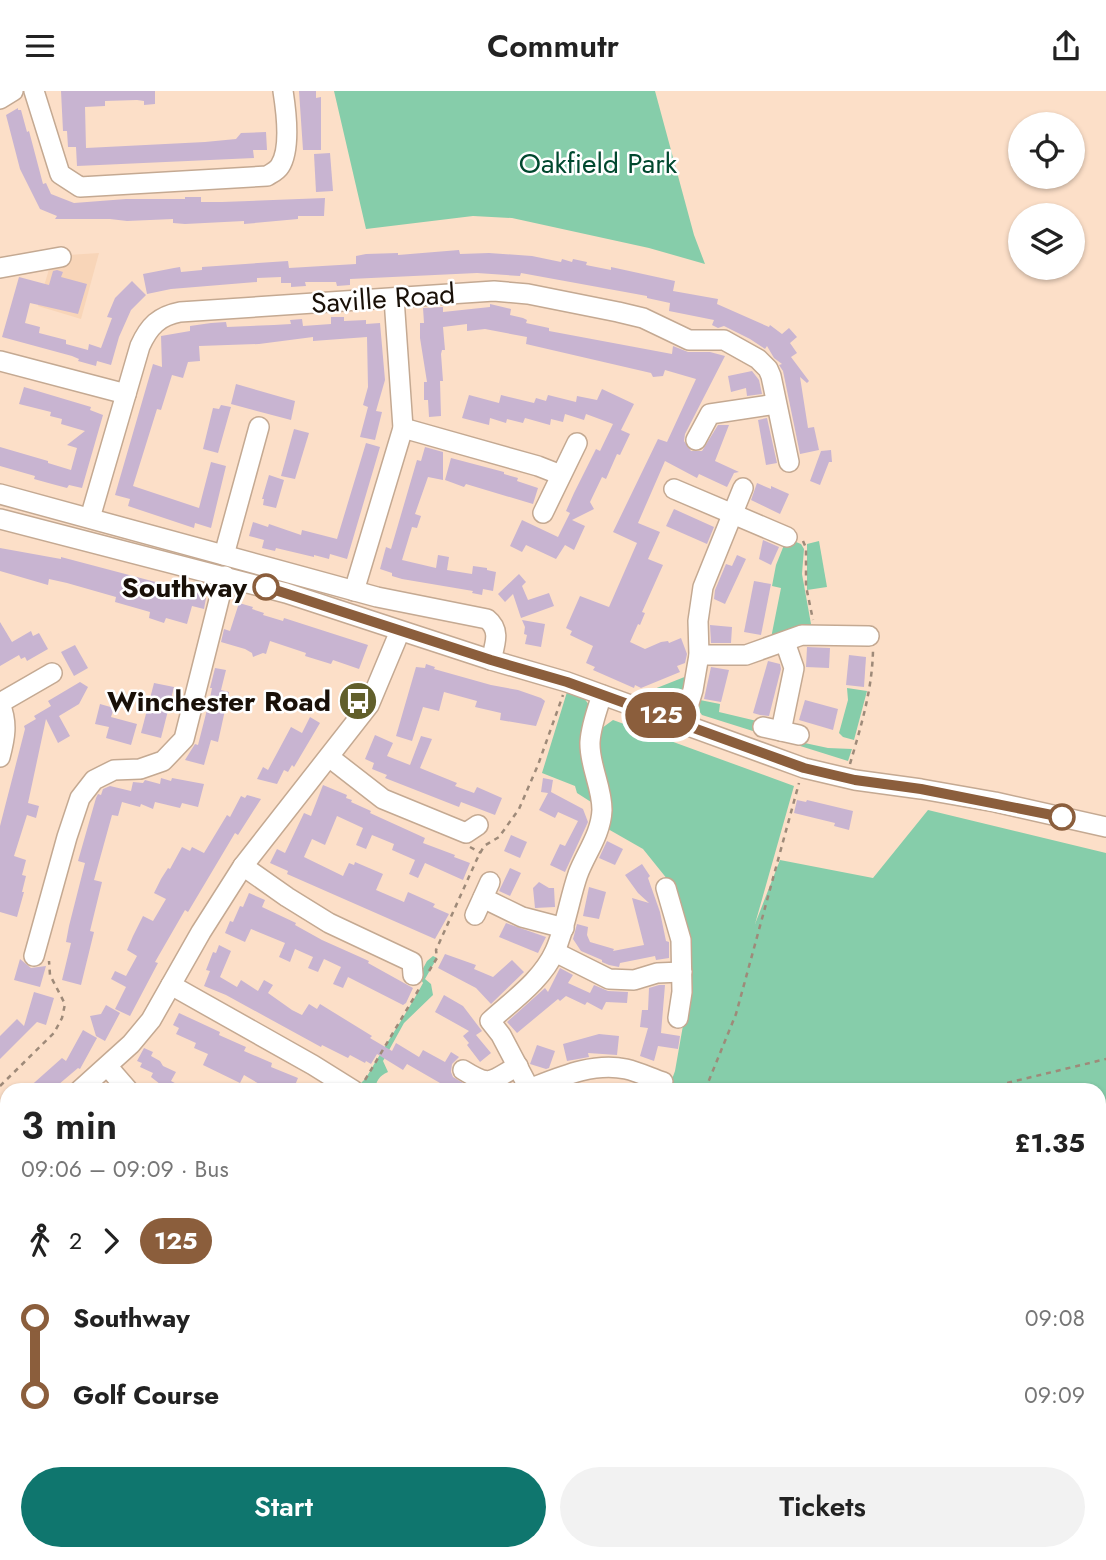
<!DOCTYPE html>
<html lang="en">
<head>
<meta charset="utf-8">
<style>
  :root { --surface:#fff; --page:#f2f2f2; --text:#222; --muted:#767676; --accent:#0f766e }
  body { margin:0; font-family:Jost,sans-serif; background:var(--page); color:var(--text); height:100vh; display:flex; flex-direction:column; font-size:26px; white-space:nowrap }
  * { box-sizing:border-box; margin:0 }
  p { font-size:23px; color:var(--muted) }
  .icon { flex:none; width:38px; height:38px; fill:none; stroke:currentColor; stroke-width:2; stroke-linecap:round; stroke-linejoin:round }
  .map { position:relative; flex:1; overflow:hidden }
  .side { position:absolute; left:0px; top:992px; width:1106px; height:478px; display:flex; flex-direction:column; background:var(--surface); border-radius:21px 21px 0 0; box-shadow:0 2px 5px #0004 }
  .side>* { flex:none }
  .badge { padding:0 14px; border-radius:23px; font-size:24px; line-height:46px }
  .controls { position:absolute; left:1008px; top:21px; display:grid; gap:14px }
  .controls a { display:grid; place-items:center; width:77px; height:77px; border-radius:50%; background:var(--surface); box-shadow:0 2px 5px #0004; font-size:35px }
  .map>.badge { position:absolute; translate:-50% -50%; box-shadow:0 0 0 4px #fff }
  .legs { display:flex; align-items:center; gap:10px; height:77px; padding:0 21px; font-size:23px }
  .legs p { margin-inline-start:auto }
  .headline { display:flex; align-items:center; justify-content:space-between; height:119px; padding:0 21px }
  h1 { font-size:38px; font-weight:600; line-height:52px }
  .action { display:flex; gap:14px; margin-top:auto; padding:14px 21px }
  .action a { flex:1; height:80px; border-radius:42px; background:var(--accent); color:#fff; font-size:28px; font-weight:600; line-height:80px; text-align:center }
  .action a+a { background:var(--page); color:var(--text) }
  ul { padding:0 21px; list-style:none }
  li { display:flex; align-items:center; gap:24px; height:77px; font-size:26px }
  li i { display:grid; place-items:center; width:10px; height:100%; margin:0 9px; background:currentColor }
  li i::after { content:''; width:18px; height:18px; margin:-9px; border:5px solid; border-radius:50%; background:var(--surface) }
  li p { margin-inline-start:auto }
  li:first-child i { background:linear-gradient(#0000 50%,currentColor 0) }
  li:last-child i { background:linear-gradient(currentColor 50%,#0000 0) }
  header { display:flex; justify-content:space-between; align-items:center; height:91px; padding:0 21px; background:var(--surface); font-size:32px; font-weight:600 }
  .map>svg:first-child { display:block }
  .built { fill:#f8d5b8 }
  .green { fill:#86cdaa }
  .building { fill:#c8b4d1 }
  .lines { fill:none; stroke-linecap:round; stroke-linejoin:round }
  .minor-casing { stroke:#c4a992; stroke-width:22 }
  .path { stroke:#9e8a79; stroke-width:2.5; stroke-dasharray:5 5; stroke-linecap:butt }
  .minor { stroke:#fff; stroke-width:19 }
  .line-1-casing { stroke:#fff; stroke-width:16 }
  .line-1 { stroke:#8b5e3c; stroke-width:10 }
  .stop-1-dot { fill:#fff; stroke:#8b5e3c; stroke-width:3.5 }
  .labels { text-anchor:middle; stroke-width:5; stroke-linejoin:round; paint-order:stroke }
  .park-label { font-size:28px; fill:#00482e; stroke:#fff }
  .street-label { font-size:28px; fill:#191008; stroke:#fff }
  .stop-label { font-size:28px; font-weight:bold; fill:#191008; stroke:#fff; text-anchor:end }
  .poi-label { font-size:28px; font-weight:bold; fill:#191008; stroke:#fff; text-anchor:end }
</style>
</head>
<body>
<header><svg class="icon" aria-label="menu" viewBox="0 0 24 24"><path d="M4 6h16M4 12h16M4 18h16"/></svg>Commutr<svg class="icon" aria-label="share" viewBox="0 0 24 24"><path d="M12 15V3M7 8l5-5 5 5M5 13v7h14v-7"/></svg></header>
<div class="map">
<svg width="1106" height="1469" viewBox="0 0 1106 1469">
  <rect width="100%" height="100%" fill="#fcdfc8"/>
  <!-- built -->
  <g class="built">
    <polygon points="99,162 81,228 38,215 53,165"/>
    <polygon points="804,1463 972,1463 984,1469 801,1469"/>
  </g>
  <!-- green -->
  <g class="green">
    <polygon points="334,0 655,0 694,144 705,173 649,157 512,127 473,125 366,138"/>
    <polygon points="791,449 801,453 804,458 802,483 811,533 808,537 771,547 781,497 772,495 776,474 784,454 788,456"/>
    <polygon points="819,450 827,496 807,499 807,453"/>
    <path d="M687,585C684,597 682,610 668,615L639,604Z"/>
    <polygon points="847,597 867,600 854,649 843,646 839,642 848,609"/>
    <polygon points="567,601 584,607 589,614 591,711 577,702 575,695 542,682"/>
    <polygon points="700,609 720,613 719,621 761,631 800,651 828,657 852,658 848,670 702,624 699,620"/>
    <path d="M613,629L794,695L755,833L780,769L873,787L928,719L1106,762V1403L1099,1399V999H668L675,980L688,906L672,794L643,758L608,738C609,726 611,715 610,704C607,680 596,661 602,637Z"/>
    <path d="M433,865L437,867L425,888L431,893L433,904L404,932L383,970L388,981C379,985 376,990 375,999H351L355,993L361,992L366,987C384,955 406,924 423,892L419,885L427,870Z"/>
    <polygon points="185,1463 804,1463 801,1469 179,1469"/>
  </g>
  <!-- building -->
  <g class="building">
    <polygon points="61,0 155,0 155,13 144,14 144,10 137,9 105,10 105,15 85,16 86,57 205,51 236,48 241,42 266,41 267,59 253,59 254,67 77,75 76,56 68,56 67,40 63,40"/>
    <polygon points="299,0 316,0 316,7 321,6 321,59 303,59"/>
    <polygon points="18,17 18,19 21,19 27,41 29,40 43,93 46,92 51,103 74,112 126,108 185,108 185,106 201,106 201,111 222,111 325,107 324,125 298,125 298,128 244,133 244,130 185,133 173,132 173,128 127,130 110,128 55,128 57,125 40,118 20,78 6,24"/>
    <polygon points="330,62 333,100 316,101 314,63"/>
    <polygon points="459,159 460,163 489,162 532,165 561,171 562,168 572,171 573,168 587,171 586,174 611,179 611,176 675,190 673,200 718,208 717,213 769,236 770,234 782,243 789,237 797,246 790,252 797,262 791,266 809,290 807,292 800,286 808,337 814,336 819,359 800,363 783,280 779,274 782,273 774,267 767,255 765,258 750,248 724,235 718,237 712,234 714,229 669,220 670,212 647,207 647,205 521,182 520,185 477,182 350,188 350,194 337,195 336,191 305,191 306,195 291,196 291,192 281,192 281,186 257,187 257,191 171,198 147,203 143,183 174,177 180,176 181,181 202,179 202,176 288,170 289,177 356,173 356,165 366,163 398,162 398,164"/>
    <polygon points="57,179 63,181 61,186 87,193 78,223 30,212 25,232 40,236 39,242 66,249 66,253 88,259 89,253 101,257 112,227 107,226 115,207 132,190 146,204 131,219 119,246 111,274 97,270 96,275 78,270 79,268 72,265 2,246 19,186 49,194 53,180"/>
    <polygon points="490,213 511,218 510,224 523,227 527,229 526,232 549,237 549,240 672,263 673,255 688,261 710,261 725,265 685,343 684,350 691,360 702,360 718,334 729,334 715,370 739,381 734,382 727,396 699,383 697,387 665,370 638,432 660,441 648,468 663,474 642,521 645,522 640,534 638,533 630,551 645,558 661,551 668,550 669,552 681,547 687,563 685,572 677,575 680,581 641,597 635,594 634,597 593,579 595,576 586,572 593,555 570,544 572,540 566,537 580,505 609,516 637,452 613,441 658,348 667,351 696,288 665,279 663,285 653,286 651,282 526,253 527,246 485,238 467,240 467,233 443,236 445,259 442,259 441,263 443,290 440,290 441,325 429,326 428,309 424,309 424,291 427,291 420,247 420,232 424,232 423,217 443,216 443,221 490,216"/>
    <polygon points="331,226 344,226 344,230 366,229 366,233 380,232 385,289 376,320 382,321 375,349 360,346 368,316 363,314 368,296 367,246 313,250 313,246 259,253 199,255 200,270 188,271 183,287 172,284 161,319 157,318 133,395 199,417 211,371 226,375 211,437 195,432 194,437 128,415 130,408 115,404 153,273 162,276 161,245 190,240 190,235 211,232 226,231 227,236 274,234 291,233 290,229 302,228 303,235 331,233"/>
    <polygon points="752,280 759,289 762,303 747,305 746,297 731,301 728,285"/>
    <polygon points="236,293 295,310 291,329 231,313"/>
    <polygon points="24,296 91,316 90,319 103,324 82,397 69,394 67,397 52,393 34,388 35,385 0,375 0,356 48,370 48,372 71,379 77,357 67,354 85,340 61,333 62,328 50,325 51,321 19,313"/>
    <polygon points="602,298 634,313 621,339 630,343 620,364 617,363 606,388 602,386 590,411 594,418 572,429 585,435 574,459 565,454 556,468 526,454 522,461 510,455 522,429 558,446 570,422 566,420 574,402 596,358 600,360 613,333 586,323 584,329 565,323 563,331 551,328 550,334 525,327 523,332 507,328 506,332 490,327 489,334 462,327 469,304 499,312 501,304 534,312 536,307 546,310 548,304 576,311 577,305 597,309"/>
    <polygon points="221,314 231,316 218,362 203,358 213,317 219,318"/>
    <polygon points="767,327 777,372 766,374 758,329"/>
    <polygon points="294,338 309,342 295,388 281,385"/>
    <polygon points="366,352 380,356 347,468 330,463 329,468 314,464 314,466 276,457 275,460 262,457 264,449 249,445 253,431 268,436 269,433 301,444 302,439 337,448"/>
    <polygon points="425,356 443,361 443,389 428,386 415,423 421,425 417,437 412,436 402,469 436,477 438,464 449,466 447,479 472,483 473,475 487,477 487,479 496,481 493,500 483,498 482,504 472,502 473,500 402,488 392,485 392,482 380,478 386,456 391,458 417,369 421,370"/>
    <polygon points="831,359 832,371 829,371 820,394 810,390 821,360"/>
    <polygon points="451,367 504,381 504,383 518,387 517,390 538,397 533,413 466,393 464,396 445,389"/>
    <polygon points="269,384 284,389 276,417 263,414 264,408 262,408"/>
    <polygon points="757,392 771,398 771,395 789,403 780,423 751,409"/>
    <polygon points="674,418 714,436 707,453 666,435"/>
    <polygon points="763,449 779,456 771,474 759,468"/>
    <polygon points="0,457 61,468 61,466 201,503 200,506 206,507 204,518 192,515 187,533 166,527 164,532 149,527 150,521 115,511 116,506 67,492 49,488 48,494 0,480"/>
    <polygon points="737,464 746,468 725,513 714,508 715,499 726,473 732,475"/>
    <polygon points="519,483 526,491 522,495 528,509 549,502 554,515 521,527 513,503 505,511 498,503"/>
    <polygon points="754,490 771,493 761,544 744,541"/>
    <polygon points="239,512 253,516 252,518 264,522 263,524 283,530 284,527 368,554 359,578 333,569 331,573 305,565 306,562 270,550 266,563 263,562 253,566 252,562 245,558 221,551 224,538 230,540"/>
    <polygon points="522,529 545,533 541,556 525,553 527,544 524,543 525,536"/>
    <polygon points="0,531 12,551 31,540 33,545 39,542 48,558 27,570 25,566 21,568 19,564 0,575"/>
    <polygon points="710,534 732,536 731,552 711,552"/>
    <polygon points="75,554 88,577 74,585 61,561"/>
    <polygon points="807,556 830,557 829,577 806,576"/>
    <polygon points="849,564 866,566 864,596 846,594"/>
    <polygon points="768,570 780,573 781,578 769,625 760,624 753,622"/>
    <polygon points="426,573 435,576 434,578 491,594 518,599 541,607 545,610 536,635 500,629 501,622 475,616 477,610 444,601 439,620 423,616 412,650 396,645 416,576 425,577"/>
    <polygon points="711,576 729,579 721,611 704,608"/>
    <polygon points="215,577 226,579 221,599 213,597 229,601 218,651 211,649 204,674 185,669 195,653 198,654 210,607 212,597 210,597"/>
    <polygon points="80,591 88,596 79,613 59,625 70,645 58,652 46,628 28,712 39,715 36,727 27,724 14,765 26,769 22,784 26,785 22,801 24,801 17,826 0,821 0,735 25,638 24,635 36,628 34,625 51,615 48,610"/>
    <polygon points="154,592 174,596 161,647 141,642"/>
    <polygon points="805,609 838,618 833,639 799,629"/>
    <polygon points="100,613 114,617 111,626 137,633 131,654 106,647 109,636 95,633"/>
    <polygon points="310,626 320,632 294,676 292,674 288,681 284,679 277,693 257,688 263,676 268,679 291,636 302,642"/>
    <polygon points="375,644 393,652 387,665 410,674 421,645 432,648 420,677 457,692 455,695 474,702 477,696 502,707 495,724 461,711 459,716 385,687 387,684 372,678 374,672 365,668"/>
    <polygon points="161,687 171,690 172,687 204,693 198,716 182,712 180,717 155,711 153,718 141,713 140,716 122,711 118,725 112,724 94,789 102,791 90,840 94,841 81,894 62,889 71,852 66,851 69,835 85,772 78,770 96,707 98,703 101,704 103,698 110,695 131,700 133,691 143,692 145,689 160,693"/>
    <polygon points="543,687 553,689 551,701 583,718 588,731 565,781 550,774 560,753 565,755 578,730 558,721 555,727 539,719 548,702 541,701"/>
    <polygon points="323,694 347,704 346,707 352,709 351,711 371,720 370,722 425,747 423,752 455,764 454,766 470,772 463,789 425,772 418,787 409,783 415,769 392,759 394,753 372,744 366,758 356,754 363,737 337,725 325,754 312,748 304,766 343,785 349,772 354,774 355,771 383,783 376,799 404,811 408,801 435,813 433,816 449,823 435,848 287,783 288,780 270,772 277,758 285,762 304,722 311,725"/>
    <polygon points="247,704 261,708 238,744 235,742 188,821 185,819 155,871 158,872 130,925 115,918 126,896 111,888 115,880 126,885 137,865 127,859 133,845 143,825 153,830 166,808 154,802 161,788 168,777 170,778 182,756 190,760 192,756 204,762 227,724 230,726 241,705 245,707"/>
    <polygon points="797,709 806,711 807,709 853,720 849,739 834,735 835,732 794,722"/>
    <polygon points="511,744 527,751 520,767 504,760"/>
    <polygon points="607,750 623,758 615,774 599,767"/>
    <polygon points="642,773 650,785 648,787 660,821 666,850 669,851 669,867 656,869 655,865 620,872 619,876 609,874 602,871 602,869 581,860 573,848 577,833 588,836 587,844 590,851 614,858 613,860 644,854 632,807 649,812 638,802 625,784"/>
    <polygon points="510,777 521,782 510,805 499,800"/>
    <polygon points="539,791 549,797 554,797 555,816 535,817 533,797"/>
    <polygon points="589,796 606,801 599,828 583,825"/>
    <polygon points="249,802 265,809 262,816 296,832 295,834 322,849 369,870 368,872 413,897 406,912 403,914 348,886 343,897 333,893 341,876 324,868 318,881 308,877 313,866 295,858 290,871 279,866 285,852 251,838 245,851 225,842 230,830 233,831 240,815 243,816"/>
    <polygon points="506,832 546,846 538,862 499,846"/>
    <polygon points="219,854 231,860 220,886 237,896 241,889 258,900 264,889 273,894 268,902 292,919 302,924 309,913 317,918 320,913 372,945 370,947 392,960 396,952 419,966 423,959 445,971 451,961 459,966 452,973 451,981 453,986 475,999 445,999 447,996 407,973 403,979 377,963 371,973 366,970 365,972 350,964 348,967 322,954 321,956 226,904 204,895 210,880 206,879 213,861 216,862"/>
    <polygon points="445,863 476,874 474,878 493,886 512,869 524,881 491,913 476,897 438,877"/>
    <polygon points="20,868 31,877 46,875 40,896 14,889"/>
    <polygon points="560,877 573,884 568,892 590,902 594,894 608,900 628,901 627,912 606,911 602,919 587,911 585,914 566,905 560,910 558,908 517,942 507,931 545,897 548,901"/>
    <polygon points="659,894 665,894 661,942 680,945 678,958 658,955 654,970 640,965 648,937 640,936 642,919 648,919 649,897"/>
    <polygon points="34,901 54,907 46,934 37,931 0,968 0,945 17,928 24,935"/>
    <polygon points="444,904 463,915 482,940 476,944 491,962 480,971 467,954 469,952 463,945 469,940 435,921"/>
    <polygon points="106,914 120,922 105,950 96,945 90,925 101,923"/>
    <polygon points="179,922 220,941 219,944 246,956 244,960 272,972 271,976 298,987 293,999 259,999 261,994 244,984 240,992 203,974 208,963 194,957 196,952 176,943 179,937 173,934"/>
    <polygon points="83,939 97,947 80,978 78,977 52,999 26,999 62,967 66,970"/>
    <polygon points="599,943 619,945 617,964 588,962 589,966 567,970 563,953"/>
    <polygon points="537,954 555,960 549,977 546,978 530,973"/>
    <polygon points="144,957 153,961 151,965 160,970 163,975 176,981 171,990 188,999 157,999 160,993 151,986 153,982 140,976 142,972 137,970"/>
  </g>
  <g class="lines">
    <!-- minor casing -->
    <g class="minor-casing">
      <g id="minor">
        <path d="M34,0L60,83L80,96L267,85C272,82 277,80 280,75C291,58 286,19 283,0"/>
        <polyline points="0,8 13,0"/>
        <polyline points="0,177 61,166"/>
        <polyline points="0,270 126,303"/>
        <polyline points="403,337 538,375 561,384"/>
        <polyline points="696,349 710,323 776,313"/>
        <polyline points="674,398 787,446"/>
        <path d="M0,403L377,506L487,528C501,539 495,553 491,569"/>
        <polyline points="543,422 577,352"/>
        <path d="M90,427L140,255C149,235 159,225 180,221L494,200L528,203L618,221L643,227L689,249H724L758,268L768,278L771,285L789,371"/>
        <polyline points="0,428 286,502 491,569 567,591 804,677 855,689 921,698 995,711 1106,736"/>
        <polyline points="224,464 259,336"/>
        <polyline points="354,500 403,337 394,207"/>
        <polyline points="699,564 746,564 802,544 869,545"/>
        <polyline points="0,612 52,582"/>
        <path d="M0,613C8,632 5,647 0,666"/>
        <polyline points="683,632 693,599 699,564 698,530 703,496 743,397"/>
        <polyline points="763,636 799,644"/>
        <polyline points="781,640 794,577 785,551"/>
        <polyline points="329,666 383,708 466,742 478,734"/>
        <polyline points="243,775 287,806 329,832 412,871 413,884"/>
        <polyline points="666,797 681,849 682,901 678,927"/>
        <polyline points="483,807 522,826 564,837"/>
        <polyline points="475,824 490,791"/>
        <polyline points="555,861 609,888 634,889 657,882 682,881"/>
        <polyline points="34,865 67,746 80,707 94,689 114,679 140,678 163,670 184,648 225,485"/>
        <polyline points="171,894 313,974 353,999"/>
        <polyline points="108,976 128,999"/>
        <path d="M463,979C492,997 490,990 518,975"/>
        <path d="M529,998C560,986 593,971 626,978C639,981 651,987 663,991"/>
        <polyline points="80,999 131,953 151,929 201,841 243,775 369,614 400,540"/>
        <path d="M530,999L501,944L490,930C513,909 542,889 555,860C566,835 569,809 578,783C586,762 601,743 602,719C602,695 589,674 590,651C591,635 597,619 602,604"/>
        <polyline points="0,1066 7,1060"/>
        <polyline points="0,1182 7,1189"/>
        <polyline points="0,1365 7,1370"/>
        <polyline points="0,1441 7,1434"/>
        <polyline points="920,1463 930,1469"/>
        <polyline points="837,1469 840,1463"/>
      </g>
    </g>
    <!-- path -->
    <g class="path">
      <polyline points="803,450 806,457 806,495 813,529"/>
      <path d="M850,673C861,635 872,600 873,560"/>
      <polyline points="470,756 481,762"/>
      <polyline points="429,880 437,867 436,859 477,768 484,755 499,746 519,718 538,674 563,604"/>
      <polyline points="365,989 419,898"/>
      <polyline points="0,995 54,942 62,927 65,913 50,884 49,870"/>
      <polyline points="705,999 736,923 799,692"/>
      <polyline points="978,999 1106,968"/>
      <polyline points="0,1014 7,1021"/>
      <polyline points="302,1469 308,1463"/>
    </g>
    <!-- minor -->
    <use href="#minor" class="minor"/>
  </g>
  <g class="lines">
    <!-- line-1 casing -->
    <g class="line-1-casing">
      <polyline id="line-1" points="266,496 491,569 567,591 804,677 855,689 921,698 1062,726"/>
    </g>
    <!-- line-1 -->
    <use href="#line-1" class="line-1"/>
  </g>
  <!-- icons -->
  <defs>
    <g id="bus-disc" transform="scale(2.0125)"><circle r="9.5" fill="#615f2b" stroke="#fff"/><path d="M-5-6H5V4H4V6H2V4H-2V6H-4V4H-5ZM-3.5-4V0h7V-4ZM-3.5 1.2v1.5H-2V1.2ZM2 1.2v1.5H3.5V1.2Z" fill="#fff"/></g>
  </defs>
  <g fill-rule="evenodd">
    <use href="#bus-disc" x="358" y="610"/>
  </g>
  <!-- markers -->
  <g class="stop-1-dot">
    <circle cx="266" cy="496" r="12"/>
    <circle cx="1062" cy="726" r="12"/>
  </g>
  <g class="labels">
    <!-- park labels -->
    <g class="park-label">
      <text x="598" y="82">Oakfield Park</text>
    </g>
    <!-- street labels -->
    <g class="street-label">
      <text transform="translate(383 207) rotate(-4)" y="10">Saville Road</text>
    </g>
    <!-- stop labels -->
    <g class="stop-label">
      <text x="247" y="506">Southway</text>
    </g>
    <!-- poi labels -->
    <g class="poi-label">
      <text x="331" y="620">Winchester Road</text>
    </g>
  </g>
</svg>
<div class="controls">
<a><svg class="icon" aria-label="locate" viewBox="0 0 24 24"><circle cx="12" cy="12" r="6"/><path d="M12 2v4M12 18v4M2 12h4M18 12h4"/></svg></a>
<a><svg class="icon" aria-label="layers" viewBox="0 0 24 24"><path d="M12 4l9 5-9 5-9-5zM3 14l9 5 9-5"/></svg></a>
</div>
<b class="badge" style="left:661px;top:624px;background:#8b5e3c;color:#fff">125</b>
<section class="side">
<div class="headline"><div><h1>3 min</h1><p>09:06 – 09:09 · Bus</p></div><b>£1.35</b></div>
<div class="legs"><svg class="icon" aria-label="walk" viewBox="0 0 24 24"><circle cx="13" cy="4" r="2"/><path d="M13 8l-2 6 4 7M11 14l-3 7M7 12l3-4h3l4 4"/></svg>2<svg class="icon" aria-label="forward" viewBox="0 0 24 24"><path d="M9 5l7 7-7 7"/></svg><b class="badge" style="background:#8b5e3c;color:#fff">125</b></div>
<ul>
<li><i style="color:#8b5e3c"></i><b>Southway</b><p>09:08</p></li>
<li><i style="color:#8b5e3c"></i><b>Golf Course</b><p>09:09</p></li>
</ul>
<div class="action"><a>Start</a><a>Tickets</a></div>
</section>
</div>
</body>
</html>
